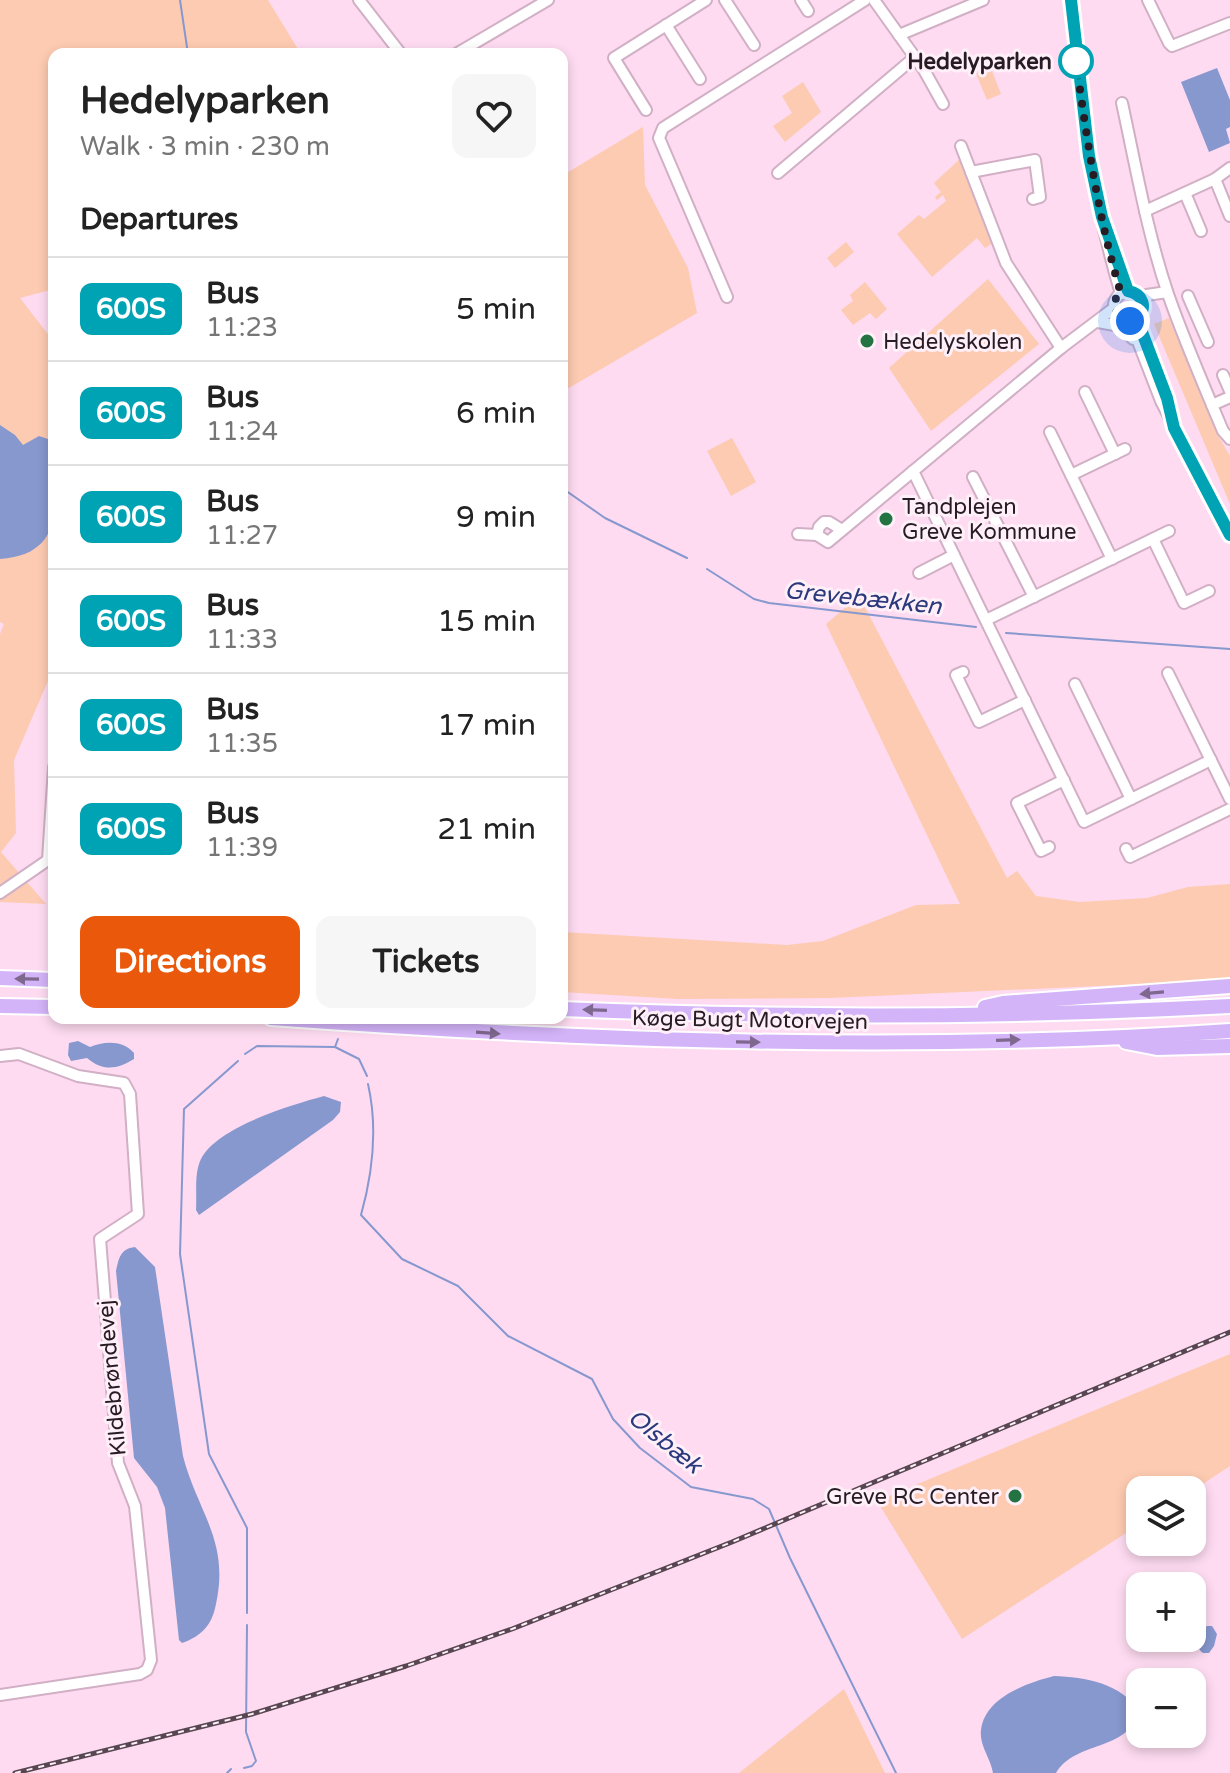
<!DOCTYPE html>
<html lang="en">
<head>
<meta charset="utf-8">
<style>
  :root { --surface:#fff; --page:#f6f6f6; --text:#222; --muted:#767676; --line:#e0e0e0; --accent:#ea580c }
  body { margin:0; font-family:"Varela Round",sans-serif; background:var(--page); color:var(--text); height:100vh; display:flex; flex-direction:column; font-size:30px; white-space:nowrap }
  * { box-sizing:border-box; margin:0 }
  p { font-size:26px; color:var(--muted) }
  .icon { flex:none; width:44px; height:44px; fill:none; stroke:currentColor; stroke-width:2; stroke-linecap:round; stroke-linejoin:round }
  .map { position:relative; flex:1; overflow:hidden }
  .sheet { position:absolute; left:48px; top:48px; width:520px; height:976px; display:flex; flex-direction:column; background:var(--surface); border-radius:16px; box-shadow:0 4px 12px #0003 }
  .sheet>* { flex:none }
  .badge { padding:0 16px; border-radius:12px; font-size:28px; line-height:52px }
  .buttons { position:absolute; left:1126px; top:1476px; display:grid; gap:16px }
  .buttons a { display:grid; place-items:center; width:80px; height:80px; border-radius:16px; background:var(--surface); box-shadow:0 4px 12px #0003; font-size:40px }
  .you { position:absolute; width:40px; height:40px; margin:-20px; border:6px solid #fff; border-radius:50%; background:#1a73e8; box-shadow:0 0 0 12px #1a73e833 }
  .map>.badge { position:absolute; translate:-50% -50%; box-shadow:0 0 0 4px #fff }
  h2 { padding:0 32px; font-size:30px; line-height:72px }
  .round { display:grid; place-items:center; flex:none; width:84px; height:84px; border-radius:16px; background:var(--page) }
  .headline { display:flex; align-items:center; justify-content:space-between; height:136px; padding:0 32px }
  h1 { font-size:38px; font-weight:700; line-height:60px }
  .action { display:flex; gap:16px; margin-top:auto; padding:16px 32px }
  .action a { flex:1; height:92px; border-radius:16px; background:var(--accent); color:#fff; font-size:32px; font-weight:700; line-height:92px; text-align:center }
  .action a+a { background:var(--page); color:var(--text) }
  ul { padding:0; list-style:none }
  li { display:flex; align-items:center; gap:24px; height:104px; padding:0 32px; border-top:2px solid var(--line) }
  li div { flex:1 }
  li b { display:block; font-size:30px }
  li em { font-style:normal }
  li .badge { min-width:88px; font-weight:700; text-align:center }
  .map>svg:first-child { display:block }
  .green { fill:#fdcbb1 }
  .water { fill:#8798cf }
  .lines { fill:none; stroke-linecap:round; stroke-linejoin:round }
  .stream { stroke:#8798cf; stroke-width:2 }
  .minor-casing { stroke:#d1afc5; stroke-width:14 }
  .highway-casing { stroke:#fff; stroke-width:18 }
  .minor { stroke:#fff; stroke-width:10 }
  .highway { stroke:#d4b4f9; stroke-width:14 }
  .rail-casing { stroke:#584752; stroke-width:5 }
  .rail { stroke:#feeff8; stroke-width:2; stroke-dasharray:6; stroke-linecap:butt }
  .oneway { fill:#7e688e }
  .line-casing { stroke:#fff; stroke-width:18 }
  .line { stroke:#00a3b4; stroke-width:12 }
  .walk { stroke:#281c24; stroke-width:8; stroke-dasharray:0 14.4 }
  .stop-dot { fill:#fff; stroke:#00a3b4; stroke-width:4 }
  .poi-dot { fill:#237343; stroke:#feeff8; stroke-width:3 }
  .labels { text-anchor:middle; stroke-width:6; stroke-linejoin:round; paint-order:stroke }
  .stop-label { font-size:22px; font-weight:bold; fill:#281c24; stroke:#feeff8; text-anchor:end }
  .poi-label { font-size:22px; fill:#281c24; stroke:#feeff8; text-anchor:start }
  .street-label { font-size:22px; fill:#281c24; stroke:#feeff8 }
  .water-label { font-size:24px; font-style:italic; fill:#2a397b; stroke:#feeff8 }
</style>
</head>
<body>
<div class="map">
<svg width="1230" height="1773" viewBox="0 0 1230 1773">
  <rect width="100%" height="100%" fill="#fedbf1"/>
  <!-- green -->
  <g class="green">
    <polygon points="0,0 268,0 301,54 54,54 54,289 20,298 54,342 54,667 14,760 16,833 1,852 46,904 0,902 0,634 4,624 0,622"/>
    <polygon points="987,58 1001,94 987,100 972,64"/>
    <polygon points="803,82 821,112 785,142 773,126 792,113 782,96"/>
    <polygon points="643,127 645,185 688,268 697,313 562,392 562,171 565,174"/>
    <polygon points="961,158 993,243 985,248 977,238 932,277 897,234 919,215 924,219 946,201 943,195 937,200 935,197 941,192 934,183"/>
    <polygon points="846,242 854,252 835,268 827,258"/>
    <polygon points="988,279 1039,344 931,431 889,368"/>
    <polygon points="865,282 887,309 876,319 870,313 853,325 841,310 853,301 850,295"/>
    <polygon points="1169,318 1217,434 1230,456 1230,504 1154,324"/>
    <polygon points="732,438 756,482 731,496 707,451"/>
    <polygon points="859,596 1007,878 1017,871 1036,896 1080,902 1147,898 1188,887 1230,884 1230,980 830,998 678,999 562,992 562,932 787,945 823,941 916,905 960,904 826,624"/>
    <polygon points="1230,1354 1230,1466 1192,1491 1140,1490 1140,1524 962,1639 877,1501"/>
    <polygon points="844,1689 885,1773 739,1773"/>
  </g>
  <!-- water -->
  <g class="water">
    <polygon points="1217,68 1230,100 1230,127 1226,129 1230,143 1209,152 1181,82"/>
    <path d="M0,425L15,435L23,445L39,436L54,441C54,494 71,554 0,559Z"/>
    <path d="M78,1041L90,1047C104,1041 123,1040 134,1053V1059C118,1069 103,1072 87,1058L71,1061L68,1055L69,1043Z"/>
    <path d="M324,1096L341,1102L340,1112L333,1120L199,1215L196,1210C197,1194 194,1173 201,1159C217,1127 291,1105 324,1096Z"/>
    <path d="M135,1247L155,1267L183,1456C197,1511 230,1541 216,1604C212,1625 202,1636 182,1643L179,1640L165,1508L157,1487L134,1458L116,1271C119,1258 120,1249 135,1247Z"/>
    <path d="M1207,1626H1212L1217,1634L1214,1646L1209,1653H1203C1192,1645 1199,1634 1207,1626Z"/>
    <path d="M1054,1676C1085,1677 1122,1683 1139,1712C1127,1752 1076,1740 1056,1773H993C991,1759 979,1745 981,1730C985,1697 1027,1683 1054,1676Z"/>
  </g>
  <g class="lines">
    <!-- stream -->
    <g class="stream">
      <polyline points="180,0 188,54"/>
      <polyline points="562,488 605,518 687,558"/>
      <polyline points="707,569 754,599 769,603 976,627"/>
      <polyline points="1006,633 1230,649"/>
      <polyline points="338,1039 335,1047 359,1059 367,1076"/>
      <polyline points="245,1054 257,1046 335,1047"/>
      <polyline points="238,1061 184,1109 180,1254 209,1454 247,1528 247,1613"/>
      <path d="M368,1084C378,1128 373,1172 361,1215L402,1259L458,1286L508,1336L592,1379L613,1419L640,1448L691,1487L753,1499L769,1509L790,1558L896,1773"/>
      <polyline points="244,1768 252,1766 256,1761 246,1732 247,1625"/>
      <polyline points="227,1773 231,1769"/>
    </g>
    <!-- minor casing -->
    <g class="minor-casing">
      <g id="minor">
        <polyline points="359,0 401,54"/>
        <polyline points="725,0 754,45"/>
        <polyline points="801,0 808,11"/>
        <polyline points="874,0 924,70 943,104"/>
        <path d="M1071,0C1080,100 1092,198 1121,294"/>
        <polyline points="1148,0 1169,43 1172,46 1230,23"/>
        <polyline points="666,25 700,79"/>
        <polyline points="899,35 983,0"/>
        <polyline points="456,54 548,0"/>
        <path d="M1122,103C1136,167 1147,232 1168,294C1184,340 1204,386 1223,431L1230,439"/>
        <polyline points="646,110 614,58 706,0"/>
        <polyline points="961,146 1006,263 1061,348"/>
        <polyline points="971,172 1035,160 1040,197 1033,199"/>
        <polyline points="778,173 915,57"/>
        <polyline points="1215,179 1230,216"/>
        <polyline points="1185,193 1201,231"/>
        <polyline points="1145,211 1215,179 1230,168"/>
        <polyline points="1116,255 1128,291"/>
        <circle cx="1129" cy="306" r="15"/>
        <polyline points="1140,296 1167,292"/>
        <polyline points="1188,296 1208,342"/>
        <polyline points="727,297 659,138 663,128 865,0"/>
        <polyline points="1137,319 1170,411"/>
        <polyline points="1130,321 1161,401 1230,535"/>
        <polyline points="1098,322 1120,326 1133,339"/>
        <polyline points="1223,375 1230,391"/>
        <polyline points="1085,392 1115,454"/>
        <polyline points="1212,405 1230,397"/>
        <polyline points="1050,432 1112,559"/>
        <polyline points="913,471 1084,822 1211,760"/>
        <polyline points="1071,475 1125,449"/>
        <polyline points="973,477 1034,597"/>
        <polyline points="798,534 817,535 828,542 1061,348 1114,308"/>
        <polyline points="817,535 819,527 824,522 829,522 842,530"/>
        <polyline points="1153,539 1184,603 1209,591"/>
        <polyline points="919,573 954,555"/>
        <polyline points="986,620 1169,531"/>
        <polyline points="963,672 956,675 979,722 1025,700"/>
        <polyline points="1168,673 1230,799"/>
        <polyline points="1075,684 1131,799"/>
        <polyline points="1049,847 1041,851 1017,803 1064,780"/>
        <polyline points="1126,849 1130,857 1230,809"/>
        <polyline points="48,860 54,767"/>
        <polyline points="0,893 48,860 52,860"/>
        <polyline points="0,1056 19,1054 78,1076 124,1083 130,1094 138,1214 100,1239 118,1463 135,1506 151,1660 147,1670 140,1674 0,1695"/>
      </g>
    </g>
    <!-- highway casing -->
    <g class="highway-casing">
      <g id="highway">
        <polyline points="0,978 54,980"/>
        <polyline points="0,1006 54,1007"/>
        <polyline points="985,1007 1003,1003 1230,986"/>
        <path d="M562,1009C784,1018 1008,1018 1230,1006"/>
        <path d="M271,1018C590,1041 910,1053 1230,1031"/>
        <polyline points="1126,1042 1157,1048 1230,1046"/>
      </g>
    </g>
    <!-- minor -->
    <use href="#minor" class="minor"/>
    <!-- highway -->
    <use href="#highway" class="highway"/>
    <!-- rail casing -->
    <g class="rail-casing">
      <polyline id="rail" points="15,1773 252,1714 406,1666 512,1629 732,1542 1230,1332"/>
    </g>
    <!-- rail -->
    <use href="#rail" class="rail"/>
  </g>
  <!-- one-way arrows -->
  <defs><path id="oneway-solid" d="M-6-.8H1V-3.2L6.5 0L1 3.2V.8H-6Z" transform="scale(2)"/></defs>
  <g class="oneway">
    <use href="#oneway-solid" transform="translate(27 979) rotate(-179)"/>
    <use href="#oneway-solid" transform="translate(1152 993) rotate(175)"/>
    <use href="#oneway-solid" transform="translate(595 1010) rotate(-178)"/>
    <use href="#oneway-solid" transform="translate(488 1033) rotate(4)"/>
    <use href="#oneway-solid" transform="translate(1008 1040) rotate(-2)"/>
    <use href="#oneway-solid" transform="translate(748 1042) rotate(1)"/>
  </g>
  <g class="lines">
    <!-- line casing -->
    <g class="line-casing">
      <path id="line" d="M1071,0L1089,156L1102,217L1128,291C1143,294 1148,307 1137,319L1167,398L1174,428L1230,535"/>
    </g>
    <!-- line -->
    <use href="#line" class="line"/>
    <!-- walk -->
    <path class="walk" d="M1076,61C1087,140 1098,217 1121,294L1116,298L1114,308L1119,318L1130,321"/>
  </g>
  <!-- markers -->
  <circle class="stop-dot" cx="1076" cy="61" r="16"/>
  <g class="poi-dot">
    <circle cx="867" cy="341" r="8"/>
    <circle cx="886" cy="519" r="8"/>
    <circle cx="1015" cy="1496" r="8"/>
  </g>
  <g class="labels">
    <!-- stop labels -->
    <g class="stop-label">
      <text x="1052" y="69">Hedelyparken</text>
    </g>
    <!-- poi labels -->
    <g class="poi-label">
      <text x="883" y="349">Hedelyskolen</text>
      <text x="902" y="514">Tandplejen<tspan x="902" dy="25">Greve Kommune</tspan></text>
      <text x="999" y="1504" text-anchor="end">Greve RC Center</text>
    </g>
    <!-- street labels -->
    <g class="street-label">
      <text transform="translate(750 1019) rotate(1)" y="8">Køge Bugt Motorvejen</text>
      <text transform="translate(111 1378) rotate(-95)" y="8">Kildebrøndevej</text>
    </g>
    <!-- water labels -->
    <g class="water-label">
      <text transform="translate(863 598) rotate(6)" y="8">Grevebækken</text>
      <text transform="translate(665 1441) rotate(39)" y="8">Olsbæk</text>
    </g>
  </g>
</svg>
<div class="buttons">
<a><svg class="icon" aria-label="layers" viewBox="0 0 24 24"><path d="M12 4l9 5-9 5-9-5zM3 14l9 5 9-5"/></svg></a>
<a>+</a>
<a>−</a>
</div>
<div class="you" style="left:1130px;top:321px"></div>
<section class="sheet">
<div class="headline"><div><h1>Hedelyparken</h1><p>Walk · 3 min · 230 m</p></div><a class="round"><svg class="icon" aria-label="heart" viewBox="0 0 24 24"><path d="M12 20l-8-8c-3-5 5-10 8-4 3-6 11-1 8 4z"/></svg></a></div>
<h2>Departures</h2>
<ul>
<li><span class="badge" style="background:#00a3b4;color:#fff">600S</span><div><b>Bus</b><p>11:23</p></div><em>5 min</em></li>
<li><span class="badge" style="background:#00a3b4;color:#fff">600S</span><div><b>Bus</b><p>11:24</p></div><em>6 min</em></li>
<li><span class="badge" style="background:#00a3b4;color:#fff">600S</span><div><b>Bus</b><p>11:27</p></div><em>9 min</em></li>
<li><span class="badge" style="background:#00a3b4;color:#fff">600S</span><div><b>Bus</b><p>11:33</p></div><em>15 min</em></li>
<li><span class="badge" style="background:#00a3b4;color:#fff">600S</span><div><b>Bus</b><p>11:35</p></div><em>17 min</em></li>
<li><span class="badge" style="background:#00a3b4;color:#fff">600S</span><div><b>Bus</b><p>11:39</p></div><em>21 min</em></li>
</ul>
<div class="action"><a>Directions</a><a>Tickets</a></div>
</section>
</div>
</body>
</html>
